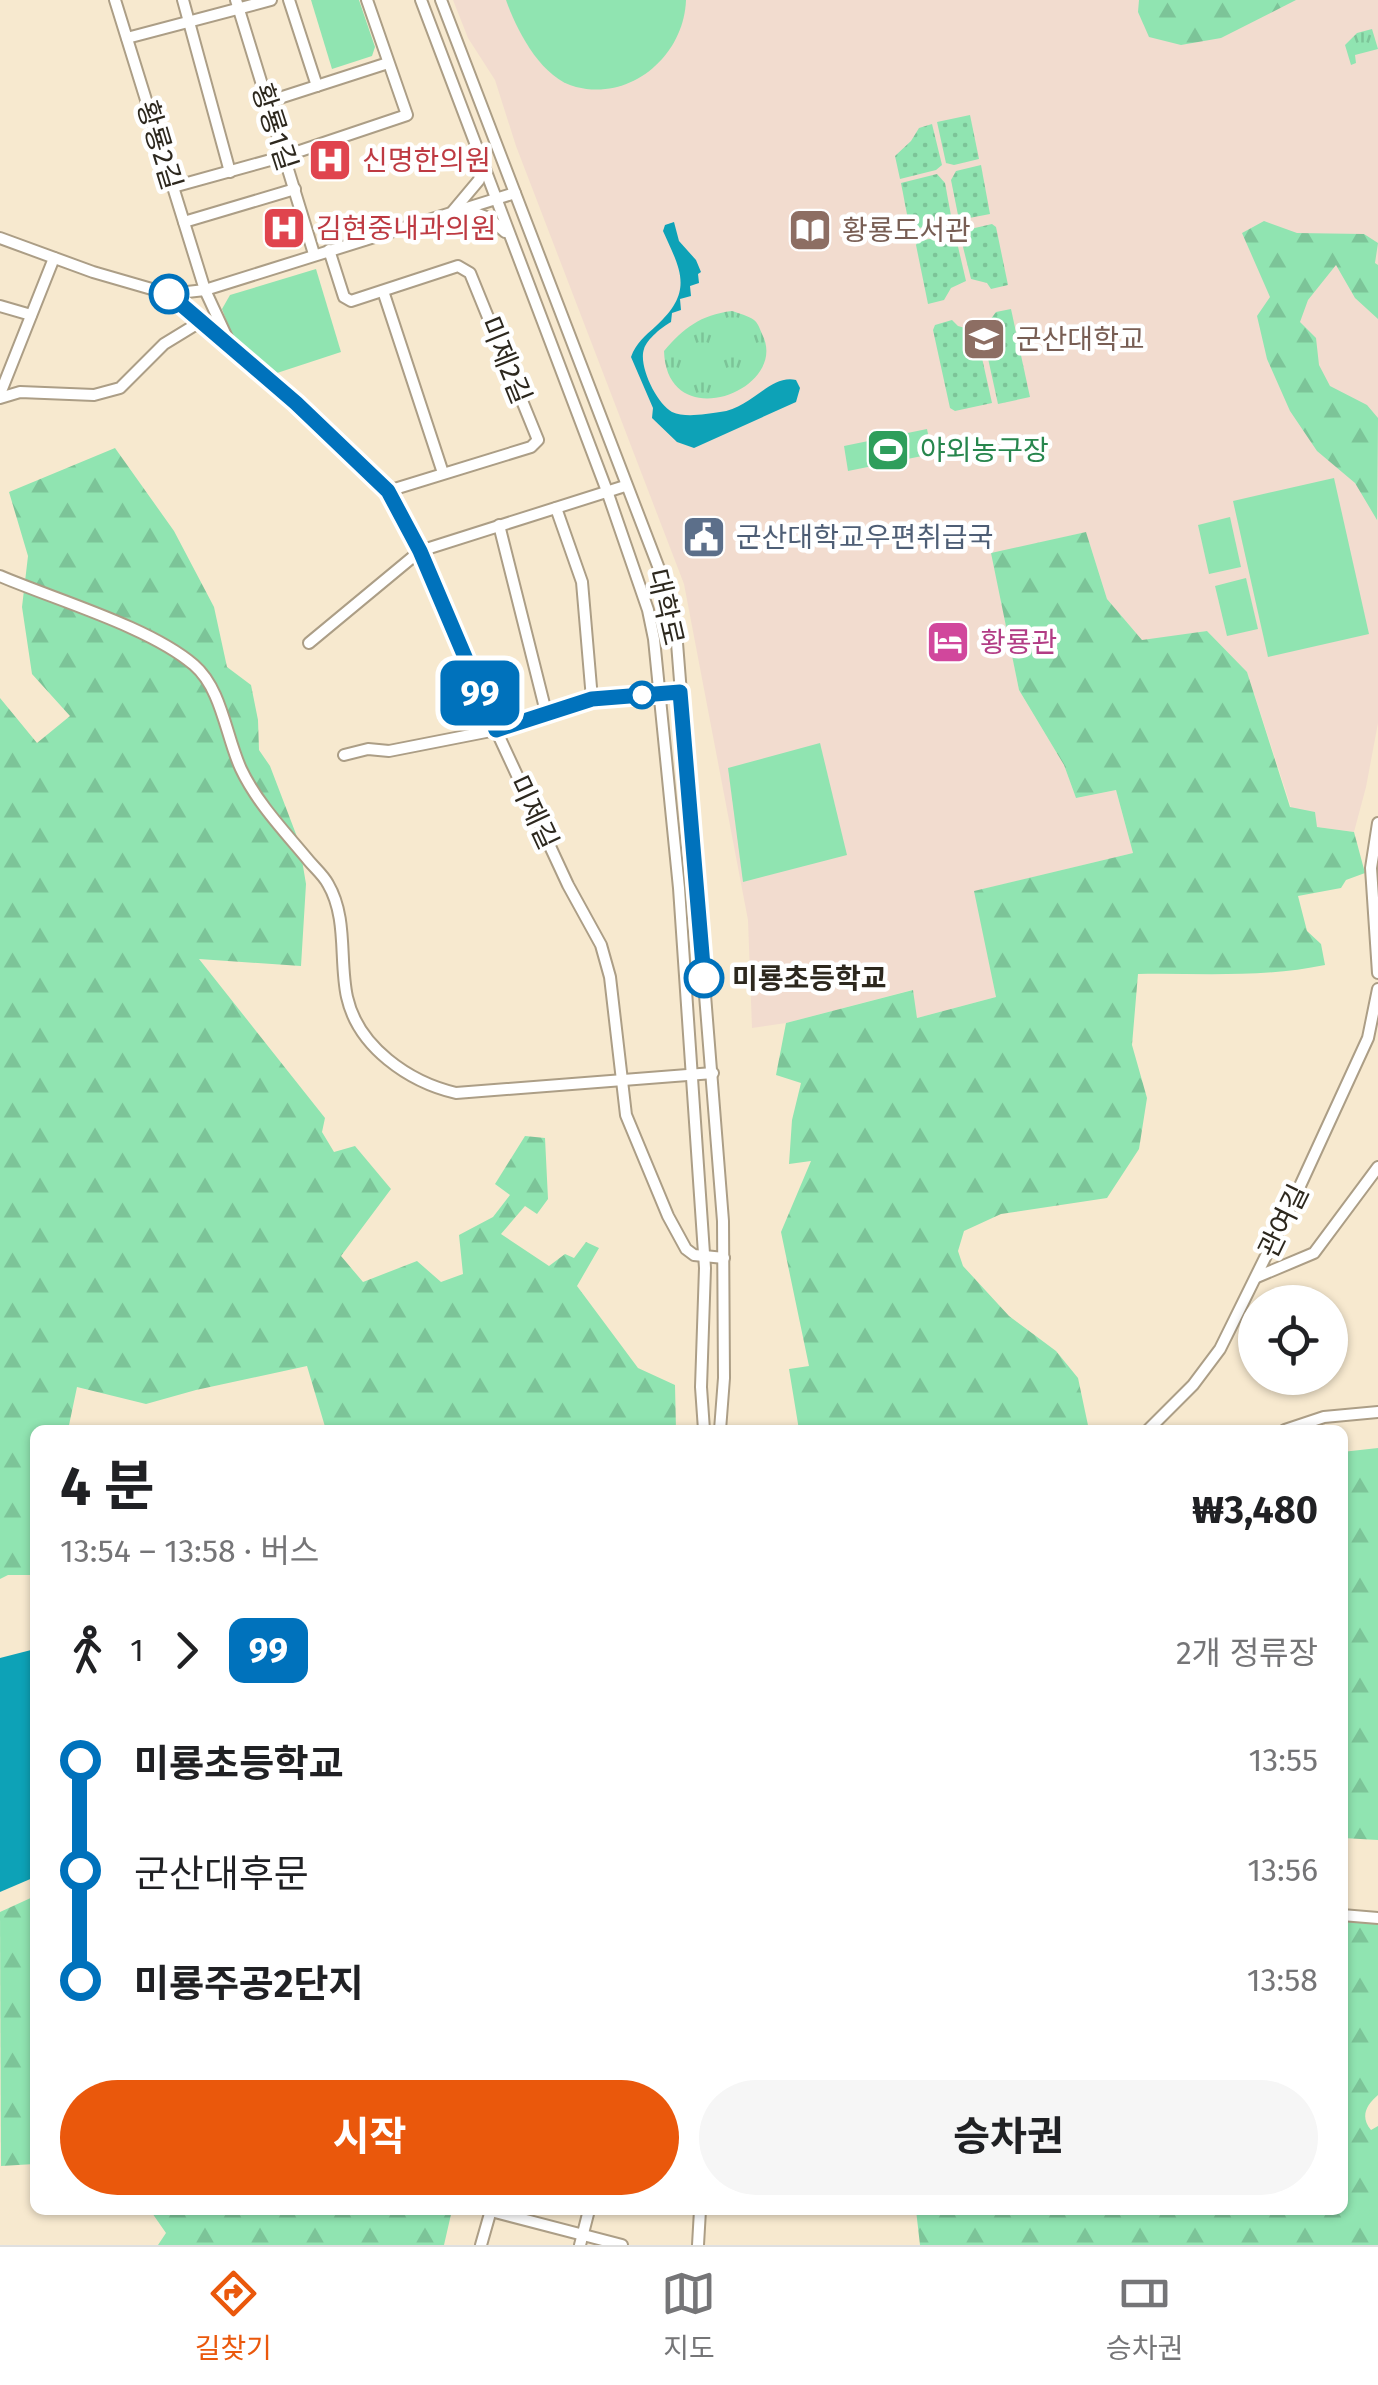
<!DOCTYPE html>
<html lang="ko">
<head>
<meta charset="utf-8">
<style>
  :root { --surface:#fff; --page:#f6f6f6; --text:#202124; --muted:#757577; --line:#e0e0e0; --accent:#ea580c }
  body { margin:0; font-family:"Fira Sans","Noto Sans KR",sans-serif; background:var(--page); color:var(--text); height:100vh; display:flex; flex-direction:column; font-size:38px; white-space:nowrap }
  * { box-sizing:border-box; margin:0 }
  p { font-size:32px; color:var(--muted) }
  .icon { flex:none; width:55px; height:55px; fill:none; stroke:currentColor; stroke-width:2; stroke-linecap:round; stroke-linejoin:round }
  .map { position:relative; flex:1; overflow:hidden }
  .details { position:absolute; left:30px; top:1425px; width:1318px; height:790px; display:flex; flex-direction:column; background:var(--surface); border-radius:15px; box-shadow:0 2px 8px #0004 }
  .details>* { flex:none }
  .badge { padding:0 20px; border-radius:15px; font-size:35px; line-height:65px }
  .tools { position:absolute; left:1238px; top:1285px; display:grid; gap:20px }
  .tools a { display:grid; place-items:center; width:110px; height:110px; border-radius:50%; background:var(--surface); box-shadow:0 2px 8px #0004; font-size:50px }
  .map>.badge { position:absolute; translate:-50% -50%; box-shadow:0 0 0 5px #fff }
  .legs { display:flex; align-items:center; gap:15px; height:110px; padding:0 30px; font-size:32px }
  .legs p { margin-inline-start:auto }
  .overview { display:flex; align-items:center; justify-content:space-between; height:170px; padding:0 30px }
  h1 { font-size:55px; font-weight:700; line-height:75px }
  .button { display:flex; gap:20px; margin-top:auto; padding:20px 30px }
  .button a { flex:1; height:115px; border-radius:60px; background:var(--accent); color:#fff; font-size:40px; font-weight:700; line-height:115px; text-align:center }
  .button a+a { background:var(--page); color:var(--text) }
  ul { padding:0 30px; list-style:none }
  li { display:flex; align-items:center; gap:35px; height:110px; font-size:38px }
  li i { display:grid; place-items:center; width:15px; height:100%; margin:0 12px; background:currentColor }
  li i::after { content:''; width:25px; height:25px; margin:-12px; border:8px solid; border-radius:50%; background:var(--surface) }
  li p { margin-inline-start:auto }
  li:first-child i { background:linear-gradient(#0000 50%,currentColor 0) }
  li:last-child i { background:linear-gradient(currentColor 50%,#0000 0) }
  .menu { display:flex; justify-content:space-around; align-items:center; height:140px; border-top:2px solid var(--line); background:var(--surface); font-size:28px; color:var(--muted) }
  .menu a { display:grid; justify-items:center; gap:5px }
  .menu .selected { color:var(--accent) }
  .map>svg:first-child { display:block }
  .education { fill:#f2dccf }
  .grass { fill:url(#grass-tufts) }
  .forest { fill:url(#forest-firs) }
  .park { fill:#90e4b1 }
  .garden { fill:url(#garden-dots) }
  .water { fill:#0da2b7 }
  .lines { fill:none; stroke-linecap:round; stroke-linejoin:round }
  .minor-casing { stroke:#ac9e86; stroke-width:14 }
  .minor { stroke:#fff; stroke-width:10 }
  .line-1-casing { stroke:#fff; stroke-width:22 }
  .line-1 { stroke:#0072bc; stroke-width:15 }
  .stop-1-dot { fill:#fff; stroke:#0072bc; stroke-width:5 }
  .labels { text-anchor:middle; stroke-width:9; stroke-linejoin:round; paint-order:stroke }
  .street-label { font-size:28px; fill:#2d281e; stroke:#fff }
  .health-label { font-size:28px; fill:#be3a42; stroke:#fff; text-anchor:start }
  .education-label { font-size:28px; fill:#785e54; stroke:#fff; text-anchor:start }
  .leisure-label { font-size:28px; fill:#27864d; stroke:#fff; text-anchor:start }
  .service-label { font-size:28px; fill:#4e5e75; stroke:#fff; text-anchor:start }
  .hotel-label { font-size:28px; fill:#b23c85; stroke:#fff; text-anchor:start }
  .stop-label { font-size:28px; font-weight:bold; fill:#2d281e; stroke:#fff; text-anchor:start }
</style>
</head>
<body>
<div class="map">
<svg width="1378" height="2245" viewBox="0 0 1378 2245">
  <defs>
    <pattern id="grass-tufts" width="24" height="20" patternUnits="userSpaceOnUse" patternTransform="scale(2.5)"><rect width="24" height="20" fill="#90e4b1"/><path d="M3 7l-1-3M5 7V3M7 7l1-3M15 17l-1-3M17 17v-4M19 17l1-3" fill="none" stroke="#7cc498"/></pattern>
    <pattern id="forest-firs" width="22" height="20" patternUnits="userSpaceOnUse" patternTransform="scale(2.5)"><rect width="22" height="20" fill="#90e4b1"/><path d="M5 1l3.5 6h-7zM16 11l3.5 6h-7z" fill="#7cc498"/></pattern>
    <pattern id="garden-dots" width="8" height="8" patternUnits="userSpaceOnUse" patternTransform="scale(2.5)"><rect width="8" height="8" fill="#90e4b1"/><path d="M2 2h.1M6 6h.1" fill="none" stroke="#7cc498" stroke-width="1.8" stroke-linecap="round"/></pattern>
  </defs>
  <rect width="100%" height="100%" fill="#f7e9cf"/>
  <!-- education -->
  <polygon class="education" points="453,0 1378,0 1378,723 1366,787 1354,832 1317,827 1291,807 1247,672 1207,631 1143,641 1107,599 1086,532 992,554 1019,690 1064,765 1076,798 1116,790 1133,853 975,891 996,997 917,1018 912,990 786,1023 752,1028 748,920 684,584 516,146 495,80 468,38"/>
  <!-- grass -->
  <g class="grass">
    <polygon points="1372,29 1378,49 1355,55 1356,63 1351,65 1345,45 1357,33"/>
    <path d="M732,311C738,313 749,316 754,320C758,323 760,329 762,334C791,389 667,438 664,351C684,328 700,315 732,311Z"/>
  </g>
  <!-- forest -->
  <g class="forest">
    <polygon points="1139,0 1296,0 1221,38 1181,45 1149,37 1138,12"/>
    <polygon points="1264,221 1297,233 1364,234 1378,243 1375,263 1378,265 1378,319 1355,298 1336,265 1308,300 1300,322 1316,338 1319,365 1330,386 1367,405 1378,418 1377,520 1355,483 1317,451 1290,411 1267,359 1257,316 1270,297 1242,233"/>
    <polygon points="115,448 174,531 214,607 227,667 251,685 258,720 259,750 270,766 299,842 306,884 301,966 199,959 325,1118 322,1132 334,1152 355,1146 391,1189 341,1256 363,1282 417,1261 441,1282 463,1274 459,1235 493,1217 510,1195 495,1184 525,1136 545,1138 548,1199 537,1214 525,1206 501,1234 549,1266 565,1254 574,1258 586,1242 599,1248 577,1286 638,1368 675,1385 676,1430 326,1430 307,1366 196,1390 146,1404 77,1387 68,1430 35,1430 35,1575 8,1575 0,1579 0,698 37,743 70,716 32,674 22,607 28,556 9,492"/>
    <path d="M1086,532L1107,599L1142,640L1207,631L1247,672L1290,807L1315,812L1317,827L1354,832L1365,873L1346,880L1341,888L1298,896L1307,931L1321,944L1325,965C1262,978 1201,973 1138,974L1132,1045L1147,1098L1139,1149L1107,1198L1001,1214L964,1231L958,1251L963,1266L1009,1316L1056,1351L1078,1378L1089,1430H799L789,1369L809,1366L781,1232L811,1161L789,1164L792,1120L801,1083L776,1075L786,1023L913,990L917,1018L996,997L974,891L1133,853L1116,790L1076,798L1064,765L1019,690L991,553Z"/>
    <polygon points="1378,1448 1378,1840 1343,1838 1342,1452"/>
    <polygon points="35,1896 35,2164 1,2166 0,1912"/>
    <path d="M1343,1918L1378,1921V2095C1366,2105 1360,2117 1371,2130L1378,2126V2245H920L916,2210H1342Z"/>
    <polygon points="150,2210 452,2210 444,2245 158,2245 166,2233"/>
  </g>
  <!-- park -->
  <g class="park">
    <polygon points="311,0 359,0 375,47 372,56 332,69"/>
    <path d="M506,0H686C684,55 632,101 576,87C541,78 517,31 506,0Z"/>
    <polygon points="316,269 341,352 277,373 233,338 222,309 230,295"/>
    <polygon points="927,429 932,454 848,471 844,446"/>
    <polygon points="1334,478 1369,634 1268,657 1233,501"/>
    <polygon points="1230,517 1241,567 1209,574 1198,525"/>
    <polygon points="1246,578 1258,629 1227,636 1215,586"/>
    <polygon points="820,743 847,855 743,882 728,768"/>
  </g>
  <!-- garden -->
  <g class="garden">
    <polygon points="970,115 979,159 954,165 946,163 937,122"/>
    <polygon points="932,124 942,165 936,170 900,179 895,156 911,141 919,128"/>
    <polygon points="981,165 990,214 959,220 951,180 956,171"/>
    <polygon points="937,174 945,183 952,221 910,230 901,183"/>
    <polygon points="992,224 996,227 1008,285 991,289 987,283 971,279 960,235 962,231"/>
    <polygon points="952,235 956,238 966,281 951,288 944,300 928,304 916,245 918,241"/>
    <polygon points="1011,309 1030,397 998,404 982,331 996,312"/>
    <polygon points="952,320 958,326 976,331 992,403 955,411 950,408 933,330 935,325"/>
  </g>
  <!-- water -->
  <g class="water">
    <path d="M674,222L679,241L696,260L701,272L698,274L699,283L690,286L691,296L680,299L681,310L672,313L671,322C662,327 647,339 644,349C638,366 657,404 672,412C685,418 706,414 720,412C751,409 770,374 796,380L800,388L796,402L694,448L677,442L652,418L653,408L631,357C636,343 645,336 656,326C694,291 681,271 663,231L665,225Z"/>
    <polygon points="35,1649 35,1877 0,1892 0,1658"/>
  </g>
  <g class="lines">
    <!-- minor casing -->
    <g class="minor-casing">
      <g id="minor">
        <polyline points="115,0 205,290 230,344 388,491 420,551 496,730 568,885 601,945 610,977 626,1115 668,1216 686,1249 694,1255 724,1258"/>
        <polyline points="183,0 230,172"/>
        <polyline points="236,0 314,254"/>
        <polyline points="289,0 317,86"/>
        <polyline points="421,0 607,491 648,610 654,639 679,888 705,1268 701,1387 704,1430"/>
        <polyline points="441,0 658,566 677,643 723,1221 724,1378 720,1430"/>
        <polyline points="127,38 271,0"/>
        <polyline points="267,102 388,63"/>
        <polyline points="173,187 285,156 407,115 367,0"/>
        <polyline points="464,209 489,218 505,232"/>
        <polyline points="453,211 479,180 482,163"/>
        <polyline points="184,222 295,189"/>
        <polyline points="0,238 93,272 169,294 205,290 515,193"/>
        <polyline points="329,250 344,297 351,301 458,266 470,273 538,440 531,447 388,491"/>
        <polyline points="383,291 443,473"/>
        <polyline points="0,306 31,315"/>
        <polyline points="200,322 229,343"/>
        <polyline points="0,394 54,258"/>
        <polyline points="0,398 20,392 94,395 120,388 164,344 200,322 169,294"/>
        <polyline points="556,508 582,582 592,699"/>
        <polyline points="499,525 546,712"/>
        <path d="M0,576C56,600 150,627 194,665C222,689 226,737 241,769C257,803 285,832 309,861C315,868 324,876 328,884C348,918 339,961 347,997C358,1047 409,1082 456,1093L713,1073"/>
        <polyline points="309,643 420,551 625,486"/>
        <polyline points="344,755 368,749 389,751 496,730 592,699 680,692"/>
        <polyline points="1378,823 1371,868 1378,973"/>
        <polyline points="1257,1277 1314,1253 1378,1167"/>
        <polyline points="1148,1430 1193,1385 1220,1349 1294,1199 1368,1038 1378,989"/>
        <polyline points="1285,1430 1324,1417 1378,1412"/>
        <polyline points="1342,1915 1378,1918"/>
        <polyline points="491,2211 622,2245"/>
        <polyline points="481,2245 491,2210"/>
        <polyline points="580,2245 589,2210"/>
        <polyline points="698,2245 700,2210"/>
      </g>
    </g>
    <!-- minor -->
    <use href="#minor" class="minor"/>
  </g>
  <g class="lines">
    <!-- line-1 casing -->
    <g class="line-1-casing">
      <polyline id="line-1" points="169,294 296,403 388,491 420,551 496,730 592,699 680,692 704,978"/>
    </g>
    <!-- line-1 -->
    <use href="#line-1" class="line-1"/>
  </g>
  <!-- icons -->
  <defs>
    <g id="hospital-square" transform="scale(2.25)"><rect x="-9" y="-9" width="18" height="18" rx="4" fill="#e0444e" stroke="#fff"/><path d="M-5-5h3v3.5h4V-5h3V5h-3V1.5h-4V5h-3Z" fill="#fff"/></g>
    <g id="library-square" transform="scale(2.25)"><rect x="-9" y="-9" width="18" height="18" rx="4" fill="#8d6e63" stroke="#fff"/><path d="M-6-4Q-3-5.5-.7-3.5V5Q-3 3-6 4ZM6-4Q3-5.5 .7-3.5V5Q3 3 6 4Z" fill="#fff"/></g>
    <g id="university-square" transform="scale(2.25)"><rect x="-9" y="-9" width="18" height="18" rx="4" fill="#8d6e63" stroke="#fff"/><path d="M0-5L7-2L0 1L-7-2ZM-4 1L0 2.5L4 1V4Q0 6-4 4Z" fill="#fff"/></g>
    <g id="stadium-square" transform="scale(2.25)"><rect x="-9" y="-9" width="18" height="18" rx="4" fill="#2e9e5b" stroke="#fff"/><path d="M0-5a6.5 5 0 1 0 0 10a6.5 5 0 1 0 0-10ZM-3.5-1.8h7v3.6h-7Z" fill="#fff"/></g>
    <g id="civic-square" transform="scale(2.25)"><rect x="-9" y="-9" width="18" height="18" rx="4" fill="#5c6f8a" stroke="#fff"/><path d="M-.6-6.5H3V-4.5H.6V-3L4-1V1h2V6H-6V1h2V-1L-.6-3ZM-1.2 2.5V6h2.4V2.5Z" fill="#fff"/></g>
    <g id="hotel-square" transform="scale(2.25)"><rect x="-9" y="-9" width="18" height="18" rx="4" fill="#d1479c" stroke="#fff"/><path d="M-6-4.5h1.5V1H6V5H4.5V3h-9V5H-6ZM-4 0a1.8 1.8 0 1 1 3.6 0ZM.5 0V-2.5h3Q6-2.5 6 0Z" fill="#fff"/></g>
  </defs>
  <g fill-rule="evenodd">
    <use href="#hospital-square" x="330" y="160"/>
    <use href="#hospital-square" x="284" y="228"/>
    <use href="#library-square" x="810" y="230"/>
    <use href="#university-square" x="984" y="339"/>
    <use href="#stadium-square" x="888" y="450"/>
    <use href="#civic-square" x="704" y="537"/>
    <use href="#hotel-square" x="948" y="642"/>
  </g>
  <!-- markers -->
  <g class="stop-1-dot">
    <circle cx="169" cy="294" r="18"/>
    <circle cx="642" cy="695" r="12"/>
    <circle cx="704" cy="978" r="18"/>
  </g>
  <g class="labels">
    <!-- street labels -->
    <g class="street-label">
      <text transform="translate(275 127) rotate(72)" y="10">황룡1길</text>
      <text transform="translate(160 145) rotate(73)" y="10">황룡2길</text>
      <text transform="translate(506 360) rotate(68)" y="10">미제2길</text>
      <text transform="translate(666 607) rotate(77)" y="10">대학로</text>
      <text transform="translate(534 812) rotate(65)" y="10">미제길</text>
      <text transform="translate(1283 1221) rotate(-64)" y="10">관여길</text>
    </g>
    <!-- health labels -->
    <g class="health-label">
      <text x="362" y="170">신명한의원</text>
      <text x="316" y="238">김현중내과의원</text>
    </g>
    <!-- education labels -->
    <g class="education-label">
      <text x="842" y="240">황룡도서관</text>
      <text x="1016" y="349">군산대학교</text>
    </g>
    <!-- leisure labels -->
    <g class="leisure-label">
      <text x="920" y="460">야외농구장</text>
    </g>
    <!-- service labels -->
    <g class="service-label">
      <text x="736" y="547">군산대학교우편취급국</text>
    </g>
    <!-- hotel labels -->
    <g class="hotel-label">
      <text x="980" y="652">황룡관</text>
    </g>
    <!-- stop labels -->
    <g class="stop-label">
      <text x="732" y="988">미룡초등학교</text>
    </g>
  </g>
</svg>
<div class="tools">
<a><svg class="icon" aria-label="locate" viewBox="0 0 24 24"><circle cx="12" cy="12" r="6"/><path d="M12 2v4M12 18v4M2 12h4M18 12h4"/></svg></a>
</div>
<b class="badge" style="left:480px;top:693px;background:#0072bc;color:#fff">99</b>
<section class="details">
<div class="overview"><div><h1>4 분</h1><p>13:54 – 13:58 · 버스</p></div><b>₩3,480</b></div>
<div class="legs"><svg class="icon" aria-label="walk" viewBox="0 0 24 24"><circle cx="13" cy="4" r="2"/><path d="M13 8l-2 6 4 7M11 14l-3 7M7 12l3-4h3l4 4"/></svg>1<svg class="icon" aria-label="forward" viewBox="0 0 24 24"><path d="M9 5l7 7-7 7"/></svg><b class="badge" style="background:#0072bc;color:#fff">99</b><p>2개 정류장</p></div>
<ul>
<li><i style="color:#0072bc"></i><b>미룡초등학교</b><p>13:55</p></li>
<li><i style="color:#0072bc"></i><span>군산대후문</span><p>13:56</p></li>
<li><i style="color:#0072bc"></i><b>미룡주공2단지</b><p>13:58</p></li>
</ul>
<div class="button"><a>시작</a><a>승차권</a></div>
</section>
</div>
<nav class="menu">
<a class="selected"><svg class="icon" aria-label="directions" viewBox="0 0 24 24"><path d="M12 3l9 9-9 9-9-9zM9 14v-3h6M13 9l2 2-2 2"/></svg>길찾기</a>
<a><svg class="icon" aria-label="map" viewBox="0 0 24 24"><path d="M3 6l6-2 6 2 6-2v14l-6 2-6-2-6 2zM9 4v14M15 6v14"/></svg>지도</a>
<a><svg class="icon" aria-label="tickets" viewBox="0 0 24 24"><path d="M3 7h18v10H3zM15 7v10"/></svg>승차권</a>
</nav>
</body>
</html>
